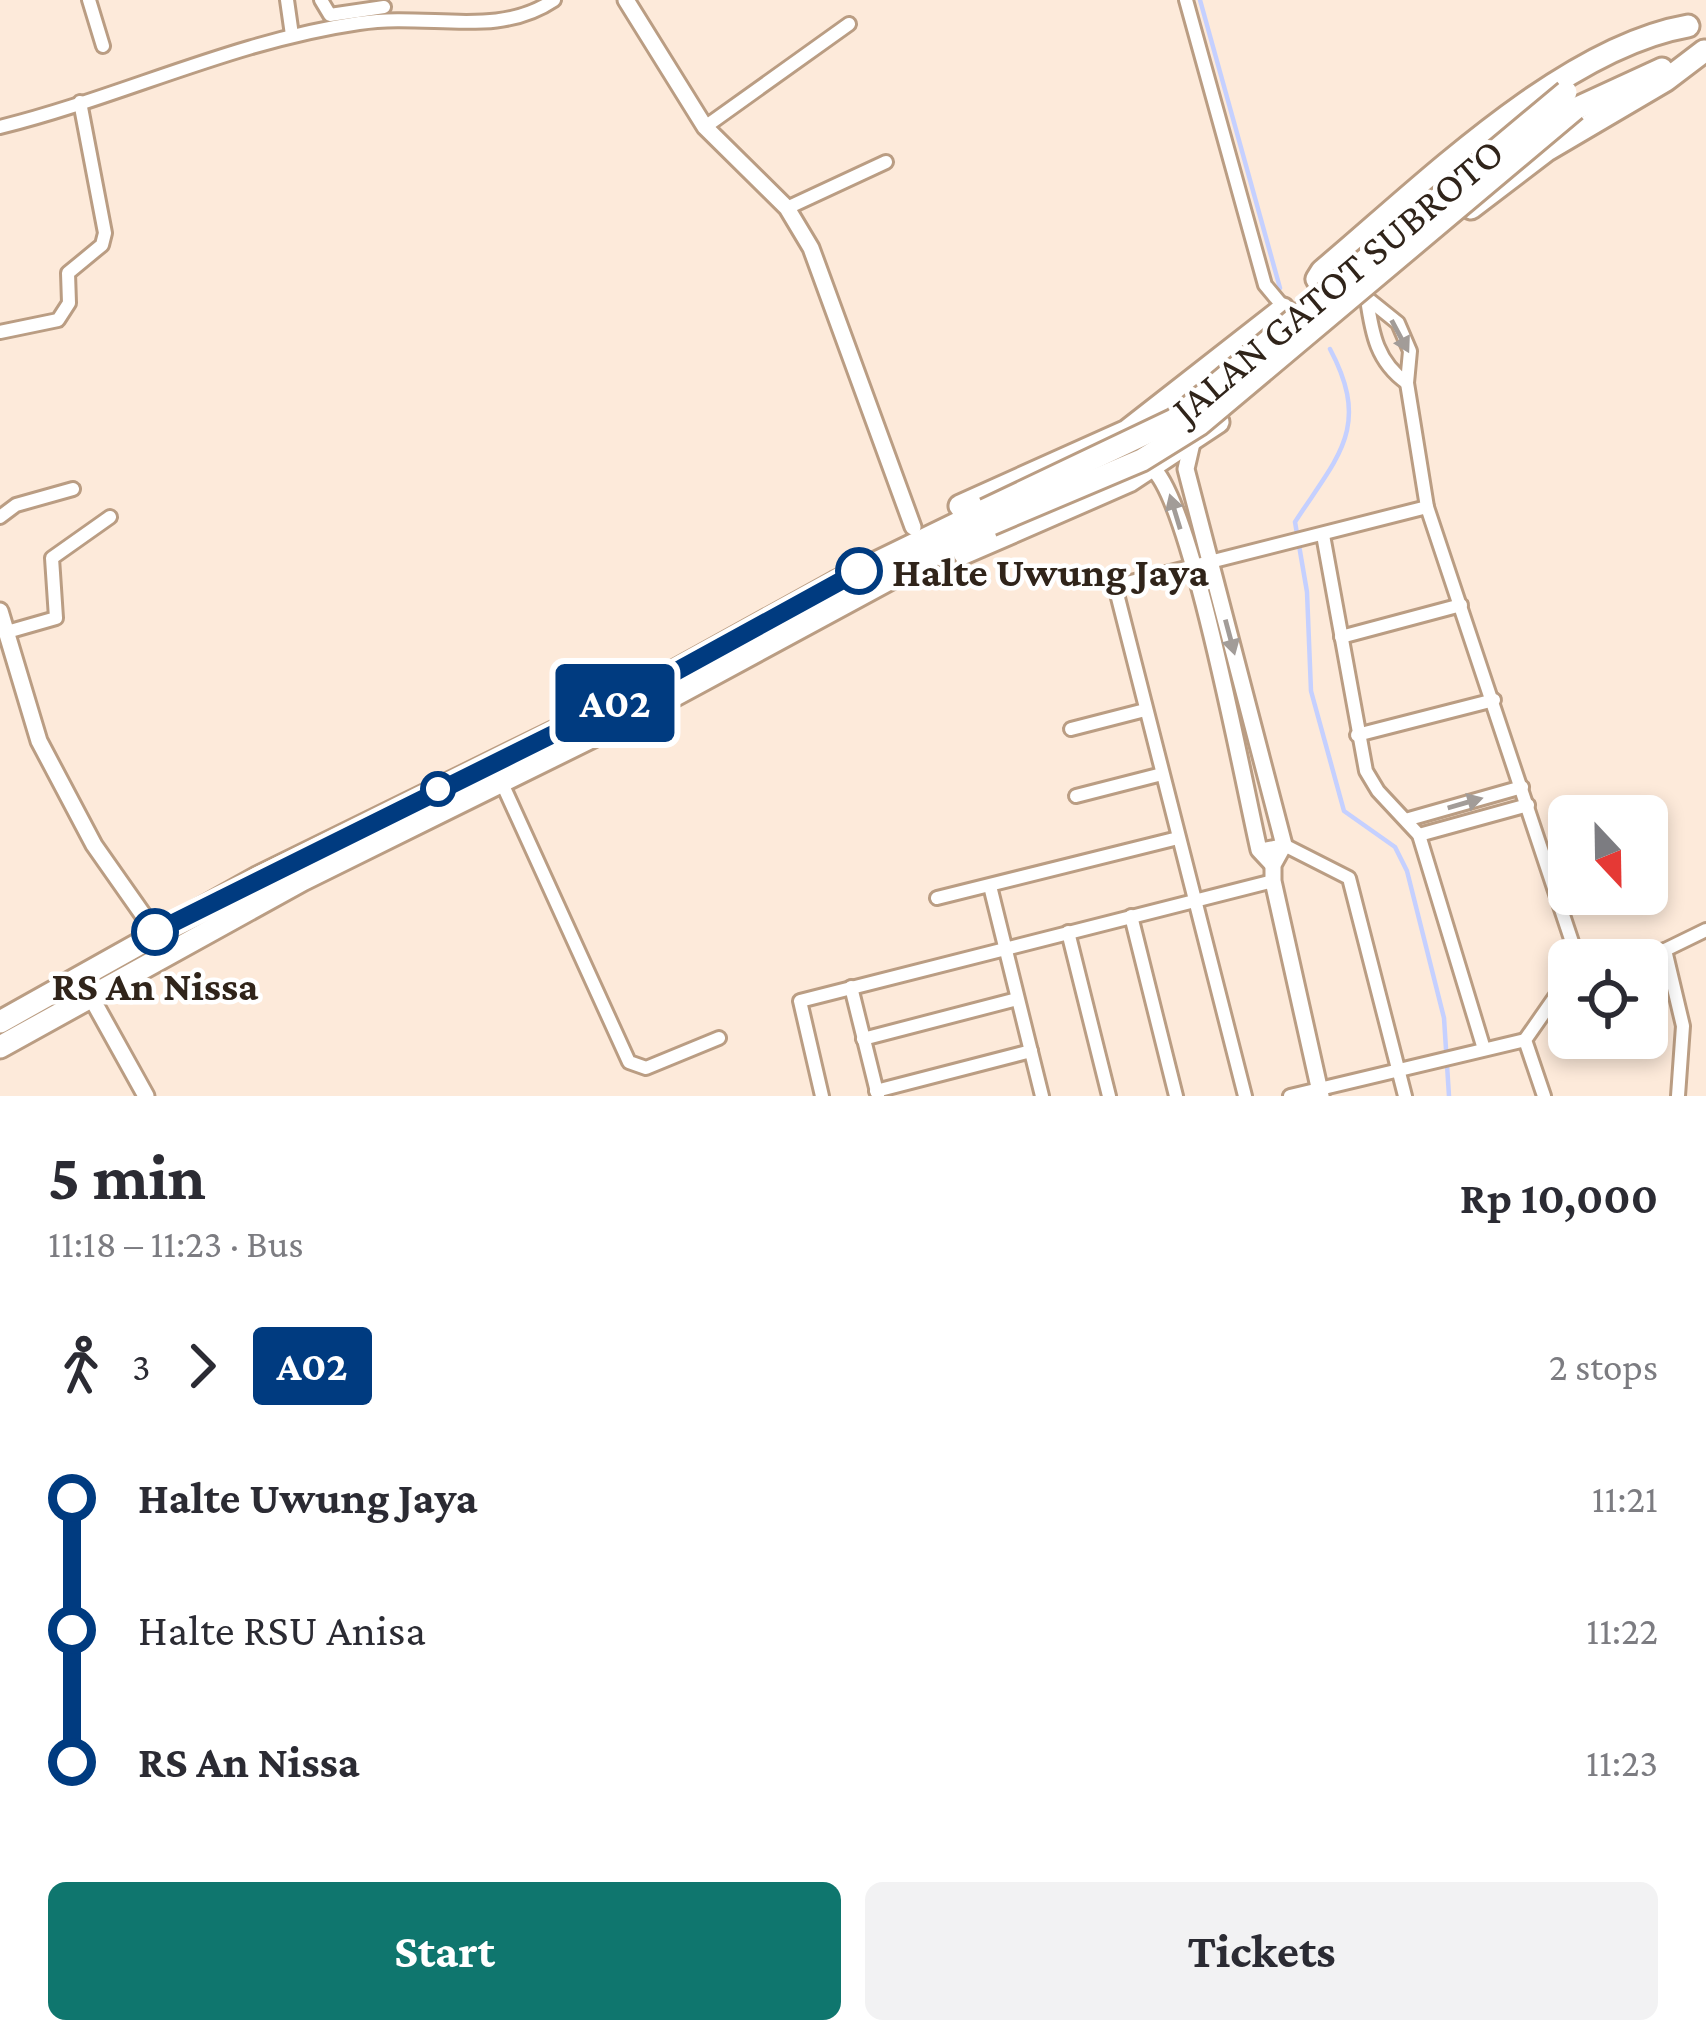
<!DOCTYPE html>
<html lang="en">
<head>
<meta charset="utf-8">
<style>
  :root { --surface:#fff; --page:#f2f2f3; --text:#2b2b33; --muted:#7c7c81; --accent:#0f766e }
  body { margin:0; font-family:"Crimson Pro",serif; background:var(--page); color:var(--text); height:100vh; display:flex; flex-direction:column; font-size:45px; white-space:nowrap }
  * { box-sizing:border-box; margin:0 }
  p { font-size:39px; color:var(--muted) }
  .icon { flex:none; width:66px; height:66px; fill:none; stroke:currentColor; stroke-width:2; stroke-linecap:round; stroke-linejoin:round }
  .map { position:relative; height:1096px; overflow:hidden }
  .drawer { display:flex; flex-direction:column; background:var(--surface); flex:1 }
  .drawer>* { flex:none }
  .badge { padding:0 24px; border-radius:9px; font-size:42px; line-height:78px }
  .needle { width:78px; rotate:158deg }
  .controls { position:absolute; left:1548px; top:795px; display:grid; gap:24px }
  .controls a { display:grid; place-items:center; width:120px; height:120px; border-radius:18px; background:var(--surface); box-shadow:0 6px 18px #0003; font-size:60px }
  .map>.badge { position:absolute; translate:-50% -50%; box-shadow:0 0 0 6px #fff }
  .legs { display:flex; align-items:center; gap:18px; height:132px; padding:0 48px; font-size:39px }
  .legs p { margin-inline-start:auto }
  .overview { display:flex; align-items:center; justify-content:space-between; height:204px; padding:0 48px }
  h1 { font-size:66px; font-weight:700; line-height:90px }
  .button { display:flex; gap:24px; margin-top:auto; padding:24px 48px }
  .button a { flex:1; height:138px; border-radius:18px; background:var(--accent); color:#fff; font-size:48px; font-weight:700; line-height:138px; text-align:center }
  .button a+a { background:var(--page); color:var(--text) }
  ul { padding:0 48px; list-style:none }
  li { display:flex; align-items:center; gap:42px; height:132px; font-size:45px }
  li i { display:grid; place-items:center; width:18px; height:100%; margin:0 15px; background:currentColor }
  li i::after { content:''; width:30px; height:30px; margin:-15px; border:9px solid; border-radius:50%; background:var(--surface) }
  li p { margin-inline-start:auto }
  li:first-child i { background:linear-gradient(#0000 50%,currentColor 0) }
  li:last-child i { background:linear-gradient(currentColor 50%,#0000 0) }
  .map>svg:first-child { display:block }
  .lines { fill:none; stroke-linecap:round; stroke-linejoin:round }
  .stream { stroke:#c5d0ff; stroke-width:4.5 }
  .minor-casing { stroke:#ba9d83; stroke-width:18 }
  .tertiary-casing { stroke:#ba9d83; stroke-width:21 }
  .trunk-casing { stroke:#ba9d83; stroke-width:27 }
  .minor { stroke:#fff; stroke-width:12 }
  .tertiary { stroke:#fff; stroke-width:15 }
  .trunk { stroke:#fff; stroke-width:21 }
  .trunk-bridge-casing { stroke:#ba9d83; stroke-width:27; stroke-linecap:butt }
  .trunk-bridge { stroke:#fff; stroke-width:21 }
  .oneway { fill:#a29c98 }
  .line-1-casing { stroke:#fff; stroke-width:27 }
  .line-1 { stroke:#003b80; stroke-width:18 }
  .stop-1-dot { fill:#fff; stroke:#003b80; stroke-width:6 }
  .labels { text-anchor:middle; stroke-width:9; stroke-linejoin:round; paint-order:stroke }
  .street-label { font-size:42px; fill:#30241a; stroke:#fff }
  .stop-label { font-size:42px; font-weight:bold; fill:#30241a; stroke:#fff; text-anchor:start }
</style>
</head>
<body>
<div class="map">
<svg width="1706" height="1096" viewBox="0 0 1706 1096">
  <rect width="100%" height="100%" fill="#fdeada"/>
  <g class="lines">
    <!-- stream -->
    <g class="stream">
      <polyline points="1200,0 1280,288"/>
      <path d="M1330,349C1372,428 1337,457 1295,522L1307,592L1311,691L1344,811L1395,847L1407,871L1444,1018L1449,1096"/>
    </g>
    <!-- minor casing -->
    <g class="minor-casing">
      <g id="minor">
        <polyline points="89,0 103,46"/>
        <polyline points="287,0 292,35"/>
        <polyline points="321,0 330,15 384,7"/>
        <polyline points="1186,0 1265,285 1286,310"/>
        <path d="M0,127C121,97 234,41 359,23C429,12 496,39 554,0"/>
        <polyline points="705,127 849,24"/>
        <polyline points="787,208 886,162"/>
        <polyline points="1357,290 1398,323 1410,351 1407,383 1427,507 1578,960"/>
        <path d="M1367,299C1372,334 1377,362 1407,383"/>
        <polyline points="0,332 58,320 69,303 68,273 102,245 105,233 80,102"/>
        <polyline points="0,517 16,505 73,489"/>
        <polyline points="1323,535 1366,771 1378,791 1419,835 1484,1049"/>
        <polyline points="7,632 56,618 52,558 110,517"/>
        <polyline points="1341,637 1461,605"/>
        <polyline points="1071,729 1145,710"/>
        <polyline points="1357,735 1494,700"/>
        <polyline points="501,781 629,1062 646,1068 719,1038"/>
        <polyline points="1076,796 1162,774"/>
        <polyline points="1409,819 1522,787"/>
        <polyline points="1419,835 1528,805"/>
        <polyline points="1259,850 1284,845 1349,878 1405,1096"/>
        <polyline points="990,886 1042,1096"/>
        <polyline points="937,898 1178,838"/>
        <polyline points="1131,916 1176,1096"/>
        <polyline points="1068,932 1109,1096"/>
        <polyline points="1665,950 1683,1026 1678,1096"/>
        <polyline points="1614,960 1665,950 1706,930"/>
        <polyline points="851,987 878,1096"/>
        <polyline points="863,1039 1017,999"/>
        <polyline points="876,1091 1031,1051"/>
        <polyline points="822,1096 800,1001 1273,881"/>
        <polyline points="1245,1096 1115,586 1427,507"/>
        <polyline points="1290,1096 1525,1040"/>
        <polyline points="1544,1096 1525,1040 1569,977"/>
      </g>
    </g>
    <!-- tertiary casing -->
    <g class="tertiary-casing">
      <g id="tertiary">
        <polyline points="626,0 705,127 787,208 811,248 913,527"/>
        <polyline points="1192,443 1186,469 1284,845 1273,865 1273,881 1321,1096"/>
        <path d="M1152,468C1191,499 1244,785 1259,850L1273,865"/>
        <polyline points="0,611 39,741 94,845 160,939"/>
        <polyline points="91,997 146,1096"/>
      </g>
    </g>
    <!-- trunk casing -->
    <g class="trunk-casing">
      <g id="trunk">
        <polyline points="1575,109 1662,69"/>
        <polyline points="1471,208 1547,150 1666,80 1704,51"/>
        <path d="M1328,295L1317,279L1322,271C1420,189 1561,48 1688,26"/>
        <polyline points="960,506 1127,431 1283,309"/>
        <polyline points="964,553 1129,481 1218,422"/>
        <polyline points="0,1022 259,877 643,689 835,583 985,510"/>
        <polyline points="0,1047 302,880 662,702 991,524"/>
      </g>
    </g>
    <!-- minor -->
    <use href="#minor" class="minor"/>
    <!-- tertiary -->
    <use href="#tertiary" class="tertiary"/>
    <!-- trunk -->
    <use href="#trunk" class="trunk"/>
    <!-- trunk-bridge casing -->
    <g class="trunk-bridge-casing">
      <g id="trunk-bridge">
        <polyline points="985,510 1174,420 1566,92"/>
        <polyline points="991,524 1142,460 1200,424 1575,109"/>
      </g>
    </g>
    <!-- trunk-bridge -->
    <use href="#trunk-bridge" class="trunk-bridge"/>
  </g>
  <!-- one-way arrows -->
  <defs><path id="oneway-solid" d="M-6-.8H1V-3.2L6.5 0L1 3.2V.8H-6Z" transform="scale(3)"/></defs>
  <g class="oneway">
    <use href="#oneway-solid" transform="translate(1400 336) rotate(62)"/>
    <use href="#oneway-solid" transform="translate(1175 512) rotate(-107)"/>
    <use href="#oneway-solid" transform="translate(1230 637) rotate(75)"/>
    <use href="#oneway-solid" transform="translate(1465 803) rotate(-16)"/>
  </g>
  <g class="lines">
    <!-- line-1 casing -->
    <g class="line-1-casing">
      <polyline id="line-1" points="155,932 644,689 859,571"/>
    </g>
    <!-- line-1 -->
    <use href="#line-1" class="line-1"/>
  </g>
  <!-- markers -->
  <g class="stop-1-dot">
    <circle cx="859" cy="571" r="21"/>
    <circle cx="438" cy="789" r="15"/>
    <circle cx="155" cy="932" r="21"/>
  </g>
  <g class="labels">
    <!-- street labels -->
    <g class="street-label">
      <text transform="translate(1337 280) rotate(-40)" y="15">JALAN GATOT SUBROTO</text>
    </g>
    <!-- stop labels -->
    <g class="stop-label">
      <text x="892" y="586">Halte Uwung Jaya</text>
      <text x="155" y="1000" text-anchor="middle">RS An Nissa</text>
    </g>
  </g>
</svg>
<div class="controls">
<a><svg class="needle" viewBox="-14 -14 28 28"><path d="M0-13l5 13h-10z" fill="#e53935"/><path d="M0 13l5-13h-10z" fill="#7c7c81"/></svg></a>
<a><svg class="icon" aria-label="locate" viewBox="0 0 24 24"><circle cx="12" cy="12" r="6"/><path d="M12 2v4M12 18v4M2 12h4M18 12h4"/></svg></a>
</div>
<b class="badge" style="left:615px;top:703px;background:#003b80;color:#fff">A02</b>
</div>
<section class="drawer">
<div class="overview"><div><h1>5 min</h1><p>11:18 – 11:23 · Bus</p></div><b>Rp 10,000</b></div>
<div class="legs"><svg class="icon" aria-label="walk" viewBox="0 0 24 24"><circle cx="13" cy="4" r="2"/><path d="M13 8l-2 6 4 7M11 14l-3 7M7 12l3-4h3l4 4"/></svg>3<svg class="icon" aria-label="forward" viewBox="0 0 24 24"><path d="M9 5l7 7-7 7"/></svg><b class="badge" style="background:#003b80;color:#fff">A02</b><p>2 stops</p></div>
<ul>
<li><i style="color:#003b80"></i><b>Halte Uwung Jaya</b><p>11:21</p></li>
<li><i style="color:#003b80"></i><span>Halte RSU Anisa</span><p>11:22</p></li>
<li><i style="color:#003b80"></i><b>RS An Nissa</b><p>11:23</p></li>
</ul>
<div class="button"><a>Start</a><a>Tickets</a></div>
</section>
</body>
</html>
